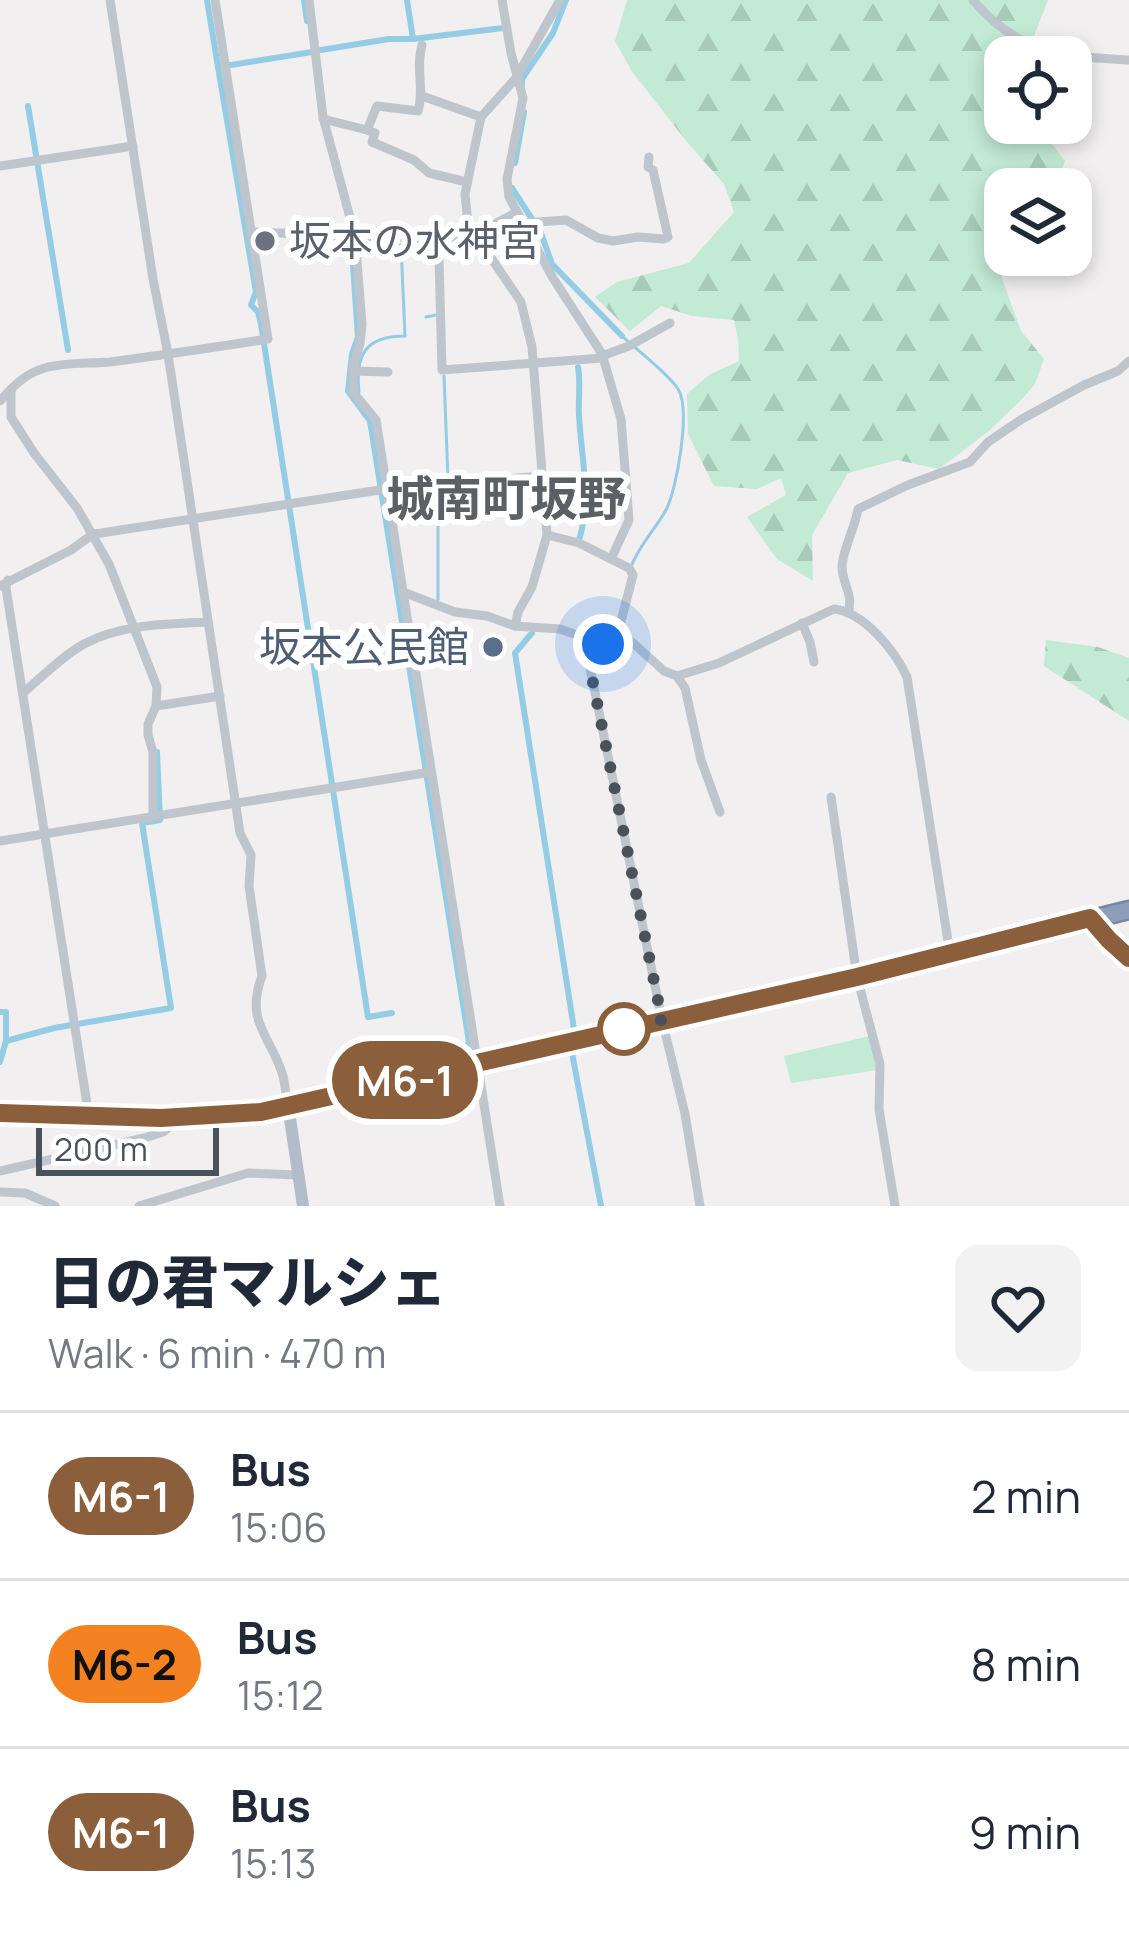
<!DOCTYPE html>
<html lang="en">
<head>
<meta charset="utf-8">
<style>
  :root { --surface:#fff; --page:#f2f2f3; --text:#1f2937; --muted:#747a83; --line:#e0e1e3 }
  body { margin:0; font-family:Manrope,"Noto Sans JP",sans-serif; background:var(--page); color:var(--text); height:100vh; display:flex; flex-direction:column; font-size:45px; white-space:nowrap }
  * { box-sizing:border-box; margin:0 }
  p { font-size:39px; color:var(--muted) }
  .icon { flex:none; width:66px; height:66px; fill:none; stroke:currentColor; stroke-width:2; stroke-linecap:round; stroke-linejoin:round }
  .map { position:relative; height:1206px; overflow:hidden }
  .details { display:flex; flex-direction:column; background:var(--surface); flex:1 }
  .details>* { flex:none }
  .badge { padding:0 24px; border-radius:39px; font-size:42px; line-height:78px }
  .fabs { position:absolute; left:984px; top:36px; display:grid; gap:24px }
  .fabs a { display:grid; place-items:center; width:108px; height:108px; border-radius:24px; background:var(--surface); box-shadow:0 6px 18px #0003; font-size:60px }
  .scale { position:absolute; left:36px; bottom:30px; width:183px; box-sizing:border-box; padding-left:12px; border:6px solid #49515b; border-top:0; font-size:33px; line-height:42px; white-space:nowrap; color:#49515b; -webkit-text-stroke:9px #fff; paint-order:stroke }
  .you { position:absolute; width:60px; height:60px; margin:-30px; border:9px solid #fff; border-radius:50%; background:#1a73e8; box-shadow:0 0 0 18px #1a73e833 }
  .map>.badge { position:absolute; translate:-50% -50%; box-shadow:0 0 0 6px #fff }
  .round { display:grid; place-items:center; flex:none; width:126px; height:126px; border-radius:24px; background:var(--page) }
  .head { display:flex; align-items:center; justify-content:space-between; height:204px; padding:0 48px }
  h1 { font-size:57px; font-weight:800; line-height:90px }
  ul { padding:0; list-style:none }
  li { display:flex; align-items:center; gap:36px; height:168px; padding:0 48px; border-top:3px solid var(--line) }
  li div { flex:1 }
  li b { display:block; font-size:45px }
  li em { font-style:normal }
  li .badge { min-width:132px; font-weight:700; text-align:center }
  .map>svg:first-child { display:block }
  .forest { fill:url(#forest-firs) }
  .green { fill:#c2ead5 }
  .lines { fill:none; stroke-linecap:round; stroke-linejoin:round }
  .stream { stroke:#94cce3; stroke-width:3 }
  .canal { stroke:#94cce3; stroke-width:6 }
  .highway-casing { stroke:#7789a4; stroke-width:21 }
  .minor { stroke:#bfc5cc; stroke-width:9 }
  .major { stroke:#b2bccb; stroke-width:12 }
  .highway { stroke:#8c9eb9; stroke-width:16 }
  .line-casing { stroke:#fff; stroke-width:27 }
  .line { stroke:#8b5e3c; stroke-width:18 }
  .walk { stroke:#49515b; stroke-width:12; stroke-dasharray:0 21.6 }
  .worship-dot { fill:#6b7280; stroke:#fff; stroke-width:4.5 }
  .service-dot { fill:#5c6f8a; stroke:#fff; stroke-width:4.5 }
  .stop-dot { fill:#fff; stroke:#8b5e3c; stroke-width:6 }
  .labels { text-anchor:middle; stroke-width:12; stroke-linejoin:round; paint-order:stroke }
  .worship-label { font-size:42px; fill:#5b616d; stroke:#fff; text-anchor:start }
  .service-label { font-size:42px; fill:#4e5e75; stroke:#fff; text-anchor:end }
  .quarter-label { font-size:48px; font-weight:bold; fill:#5c5f63; stroke:#fff }
</style>
</head>
<body>
<div class="map">
<svg width="1129" height="1206" viewBox="0 0 1129 1206">
  <defs>
    <pattern id="forest-firs" width="22" height="20" patternUnits="userSpaceOnUse" patternTransform="scale(3)"><rect width="22" height="20" fill="#c2ead5"/><path d="M5 1l3.5 6h-7zM16 11l3.5 6h-7z" fill="#a8cab9"/></pattern>
  </defs>
  <rect width="100%" height="100%" fill="#f1efef"/>
  <!-- forest -->
  <g class="forest">
    <polygon points="627,0 1048,0 1026,57 1005,57 1005,123 1036,123 1065,161 1053,189 1005,189 1005,237 991,248 1021,331 1044,359 1035,384 1023,398 989,431 939,469 897,460 848,473 812,535 813,581 777,559 747,517 786,495 781,478 757,489 714,486 688,434 687,394 709,375 739,361 738,339 734,320 692,316 661,306 630,331 595,297 617,282 689,263 734,212 724,184 687,142 631,70 615,41"/>
    <polygon points="1046,640 1098,647 1129,658 1129,721 1044,666"/>
  </g>
  <!-- green -->
  <polygon class="green" points="870,1036 878,1070 791,1083 784,1056"/>
  <g class="lines">
    <!-- stream -->
    <g class="stream">
      <polyline points="426,317 436,315"/>
      <path d="M622,336C637,350 669,374 678,389C691,409 677,489 666,510C655,530 639,545 631,567"/>
      <polyline points="444,376 448,480"/>
      <path d="M359,392C355,355 365,336 405,336L401,245L381,241"/>
      <polyline points="438,600 438,500 449,500 449,490"/>
      <polyline points="597,638 615,627"/>
    </g>
    <!-- canal -->
    <g class="canal">
      <polyline points="207,0 218,67 312,52"/>
      <polyline points="304,0 307,21"/>
      <polyline points="413,39 503,28"/>
      <polyline points="321,50 389,39 413,39 407,0"/>
      <polyline points="218,67 256,292 251,305 258,312 261,324 368,1017 392,1013"/>
      <polyline points="522,86 522,79 553,33 566,0"/>
      <polyline points="28,106 68,350"/>
      <polyline points="515,163 524,112"/>
      <polyline points="512,188 541,233 552,264 622,336"/>
      <polyline points="352,251 358,337 352,354 348,391 370,421 469,1042 461,1056"/>
      <path d="M578,367C581,384 578,399 579,415C581,456 592,500 579,540"/>
      <polyline points="532,633 515,653 574,1029"/>
      <polyline points="0,1012 6,1012 6,1041 0,1062"/>
      <polyline points="6,1041 54,1028 171,1008 142,823 160,820 157,752"/>
      <polyline points="572,1053 601,1206"/>
    </g>
    <!-- highway casing -->
    <g class="highway-casing">
      <polyline id="highway" points="0,1113 162,1118 261,1112 857,977 1129,910"/>
    </g>
    <!-- minor -->
    <g class="minor">
      <path d="M110,0L153,279L168,354L240,833L251,855L249,886L262,976C244,1023 272,1037 283,1076C285,1085 286,1095 288,1105"/>
      <polyline points="309,0 323,117 355,236 362,324 360,344 354,363 353,392 376,420 500,1206"/>
      <polyline points="502,0 511,53 523,98 507,179 509,197 553,278 602,354 621,419 629,520 611,559 629,568 633,575 619,629 596,650 590,668 662,1020 685,1114 700,1206"/>
      <path d="M973,0C1019,55 1063,56 1129,60"/>
      <path d="M422,45C415,69 425,88 418,111L377,106L367,130L375,133L372,142L414,160L429,173L467,182"/>
      <polyline points="422,96 481,117"/>
      <polyline points="323,119 367,130"/>
      <polyline points="0,166 133,146"/>
      <polyline points="524,223 566,220 598,238 613,241 638,237 664,239 668,237 653,170 648,167 649,157"/>
      <polyline points="252,232 435,239 474,235 517,212"/>
      <polyline points="435,239 439,259 442,370 603,358"/>
      <polyline points="602,356 629,346 670,323"/>
      <polyline points="353,371 388,372"/>
      <polyline points="11,390 11,417 34,453 77,508 109,564 157,687 156,706 148,724 148,735 153,752 153,816"/>
      <path d="M0,401C13,386 26,373 45,368C66,362 88,364 110,362C163,355 216,347 268,339L215,0"/>
      <polyline points="547,535 579,543 611,559"/>
      <polyline points="8,580 6,588 89,1117"/>
      <polyline points="0,586 71,550 93,534 101,533 386,489 542,476"/>
      <polyline points="403,592 455,612 487,616 515,626 560,629 603,644"/>
      <path d="M848,613C854,594 842,584 842,566C843,549 855,528 858,509L908,485L970,462L988,442L1022,419L1084,385L1118,371L1129,361"/>
      <polyline points="802,623 810,642 814,662"/>
      <polyline points="515,626 518,612 532,587 547,535 532,347 521,302 468,224 465,194 481,117 516,78 560,0"/>
      <polyline points="614,633 632,642 664,671 677,676 685,688 701,760 720,812"/>
      <path d="M677,676L719,663L834,609C864,612 895,651 907,677L950,954"/>
      <path d="M23,693C42,677 62,656 84,644C121,624 167,624 208,622"/>
      <polyline points="156,706 220,696"/>
      <polyline points="831,797 857,977 880,1064 879,1109 895,1206"/>
      <polyline points="0,841 431,772"/>
      <polyline points="1091,919 1129,959"/>
      <polyline points="0,1171 144,1138 163,1132 177,1121"/>
      <polyline points="0,1192 25,1193 55,1206"/>
      <polyline points="139,1206 248,1173 298,1175"/>
    </g>
    <!-- major -->
    <polyline class="major" points="288,1105 303,1206"/>
    <!-- highway -->
    <use href="#highway" class="highway"/>
  </g>
  <g class="lines">
    <!-- line casing -->
    <g class="line-casing">
      <polyline id="line" points="0,1113 161,1118 261,1112 857,977 1090,918 1109,940 1129,958"/>
    </g>
    <!-- line -->
    <use href="#line" class="line"/>
    <!-- walk -->
    <polyline class="walk" points="603,644 590,661 590,668 662,1020 624,1029"/>
  </g>
  <!-- markers -->
  <circle class="worship-dot" cx="265" cy="241" r="12"/>
  <circle class="service-dot" cx="493" cy="647" r="12"/>
  <circle class="stop-dot" cx="624" cy="1029" r="24"/>
  <g class="labels">
    <!-- worship labels -->
    <g class="worship-label">
      <text x="289" y="256">坂本の水神宮</text>
    </g>
    <!-- service labels -->
    <g class="service-label">
      <text x="469" y="662">坂本公民館</text>
    </g>
    <!-- quarter labels -->
    <g class="quarter-label">
      <text x="506" y="516">城南町坂野</text>
    </g>
  </g>
</svg>
<div class="fabs">
<a><svg class="icon" aria-label="locate" viewBox="0 0 24 24"><circle cx="12" cy="12" r="6"/><path d="M12 2v4M12 18v4M2 12h4M18 12h4"/></svg></a>
<a><svg class="icon" aria-label="layers" viewBox="0 0 24 24"><path d="M12 4l9 5-9 5-9-5zM3 14l9 5 9-5"/></svg></a>
</div>
<div class="scale">200 m</div>
<div class="you" style="left:603px;top:644px"></div>
<b class="badge" style="left:405px;top:1080px;background:#8b5e3c;color:#fff">M6-1</b>
</div>
<section class="details">
<div class="head"><div><h1>日の君マルシェ</h1><p>Walk · 6 min · 470 m</p></div><a class="round"><svg class="icon" aria-label="heart" viewBox="0 0 24 24"><path d="M12 20l-8-8c-3-5 5-10 8-4 3-6 11-1 8 4z"/></svg></a></div>
<ul>
<li><span class="badge" style="background:#8b5e3c;color:#fff">M6-1</span><div><b>Bus</b><p>15:06</p></div><em>2 min</em></li>
<li><span class="badge" style="background:#f58220;color:#111">M6-2</span><div><b>Bus</b><p>15:12</p></div><em>8 min</em></li>
<li><span class="badge" style="background:#8b5e3c;color:#fff">M6-1</span><div><b>Bus</b><p>15:13</p></div><em>9 min</em></li>
</ul>
</section>
</body>
</html>
